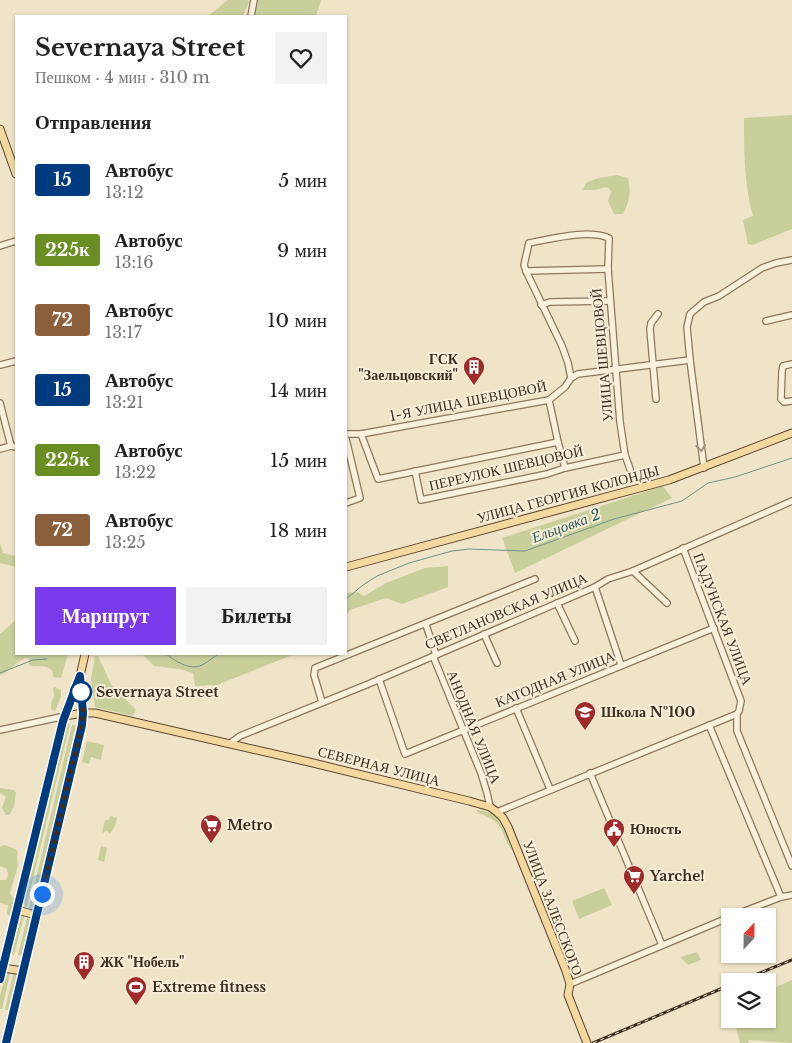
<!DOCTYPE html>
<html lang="ru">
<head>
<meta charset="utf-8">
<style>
  :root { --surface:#fff; --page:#f2f2f2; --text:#222; --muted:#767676; --accent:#7c3aed }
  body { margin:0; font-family:"Libre Baskerville",serif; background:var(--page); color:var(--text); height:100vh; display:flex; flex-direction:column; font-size:19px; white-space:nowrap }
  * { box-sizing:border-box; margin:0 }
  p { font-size:16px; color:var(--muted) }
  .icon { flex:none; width:28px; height:28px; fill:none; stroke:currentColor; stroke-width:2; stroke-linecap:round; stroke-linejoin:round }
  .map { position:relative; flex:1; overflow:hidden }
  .sheet { position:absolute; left:15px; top:15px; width:332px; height:640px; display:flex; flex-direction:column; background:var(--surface); border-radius:0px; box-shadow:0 1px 4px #0004 }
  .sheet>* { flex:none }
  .badge { padding:0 10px; border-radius:4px; font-size:18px; line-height:32px }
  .needle { width:32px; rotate:22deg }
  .fabs { position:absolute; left:721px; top:908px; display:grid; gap:10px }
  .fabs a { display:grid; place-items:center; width:55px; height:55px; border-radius:0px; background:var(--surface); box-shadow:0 1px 4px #0004; font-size:25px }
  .you { position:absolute; width:25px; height:25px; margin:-12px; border:4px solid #fff; border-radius:50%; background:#1a73e8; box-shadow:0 0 0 8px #1a73e833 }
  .map>.badge { position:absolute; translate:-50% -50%; box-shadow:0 0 0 2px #fff }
  h2 { padding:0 20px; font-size:19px; line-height:45px }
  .round { display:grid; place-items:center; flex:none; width:52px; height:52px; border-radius:0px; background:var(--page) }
  .summary { display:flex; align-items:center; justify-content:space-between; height:85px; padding:0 20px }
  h1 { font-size:24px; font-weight:700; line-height:38px }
  .action { display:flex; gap:10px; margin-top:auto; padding:10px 20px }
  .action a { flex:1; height:58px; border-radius:0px; background:var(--accent); color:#fff; font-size:20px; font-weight:700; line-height:58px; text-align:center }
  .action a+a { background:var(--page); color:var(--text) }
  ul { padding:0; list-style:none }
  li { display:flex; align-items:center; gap:15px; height:70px; padding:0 20px }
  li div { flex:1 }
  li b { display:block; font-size:19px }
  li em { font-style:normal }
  li .badge { min-width:55px; font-weight:700; text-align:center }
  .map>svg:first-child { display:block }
  .green { fill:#c9cf9b }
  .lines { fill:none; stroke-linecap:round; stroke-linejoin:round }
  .stream { stroke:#6f938a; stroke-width:1 }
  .minor-casing { stroke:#8d765c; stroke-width:8 }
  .major-casing { stroke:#5b4430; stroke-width:9 }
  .minor { stroke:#faf1dc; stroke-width:5.5 }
  .major { stroke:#f3d9a0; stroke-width:7 }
  .rail-casing { stroke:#3d2e20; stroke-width:3 }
  .rail { stroke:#f7eed8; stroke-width:1; stroke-dasharray:4; stroke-linecap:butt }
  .oneway { stroke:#9c907e }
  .line-casing { stroke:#fff; stroke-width:11 }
  .line { stroke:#003b80; stroke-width:8 }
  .walk { stroke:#3d2e20; stroke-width:5; stroke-dasharray:0 9 }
  .stop-dot { fill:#fff; stroke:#003b80; stroke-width:2.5 }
  .labels { text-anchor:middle; stroke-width:4; stroke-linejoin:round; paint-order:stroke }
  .street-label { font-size:14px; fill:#3d2e20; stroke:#f7eed8 }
  .poi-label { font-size:14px; font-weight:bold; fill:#3d2e20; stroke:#f7eed8; text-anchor:start }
  .stop-label { font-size:14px; font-weight:bold; fill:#3d2e20; stroke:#f7eed8; text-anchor:start }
  .water-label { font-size:15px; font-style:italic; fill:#2f5d5a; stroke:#f7eed8 }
</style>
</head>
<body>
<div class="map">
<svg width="792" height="1043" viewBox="0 0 792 1043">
  <rect width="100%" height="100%" fill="#f0e4c8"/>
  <!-- green -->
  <g class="green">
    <polygon points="228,0 248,0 249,2 243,16 208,16"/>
    <polygon points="258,0 321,0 316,16 254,16"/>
    <path d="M792,115V229L753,245L748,244L743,220L753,216C744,185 744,150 744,118Z"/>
    <path d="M617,175L628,178C631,192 630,201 623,214H614L608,201L611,191L607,187L595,190H583L586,183L598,178Z"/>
    <polygon points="663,486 672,498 515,573 502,538"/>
    <polygon points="0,543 3,553 16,556 16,567 0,563"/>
    <polygon points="448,566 448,587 402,604 386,598 350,610 346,615 346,593 357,592 364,596 386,583 425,568"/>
    <path d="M16,620V654H68L61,678L53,677V671C45,664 41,667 31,666L29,665V658C17,658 11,672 0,675V634Z"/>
    <polygon points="142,654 295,654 217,685 195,686 193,673 179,669 154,666"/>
    <polygon points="95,656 98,656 111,684 136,710 133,716 95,707 91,679"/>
    <polygon points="55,687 61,690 61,697 55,711 51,709 51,702 54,697 53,688"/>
    <polygon points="65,724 70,724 26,908 21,907"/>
    <polygon points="72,725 76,725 34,909 29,908"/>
    <polygon points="87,741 104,745 101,760 91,757 89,764 82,762"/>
    <polygon points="0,788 14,790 16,793 14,807 9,815 6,815 2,808 6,797 0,793"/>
    <path d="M477,810C503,812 505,830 512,851C497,827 508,825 477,812Z"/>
    <polygon points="110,816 117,818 115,826 110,834 107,831 102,833 105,820 109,820"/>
    <path d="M4,845L16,849L18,853L17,857L18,865L10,893C15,900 16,909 10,916L7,914L8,905L0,903V880H6L8,874L7,869L0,866V847Z"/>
    <polygon points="101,846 107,848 104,862 98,860"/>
    <polygon points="604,888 612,905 579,919 572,901"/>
    <polygon points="19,916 24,916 14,955 9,953"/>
    <polygon points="27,918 32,919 24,952 20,956 18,955"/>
    <polygon points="697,952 701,960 688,965 680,957"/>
    <polygon points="6,973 10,974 2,1009 0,1009 0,996"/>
    <polygon points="13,974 17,975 9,1010 5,1010"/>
    <path d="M792,980V1043L749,1040L748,1043H740L735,1025L739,1021C749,1021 757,1019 768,1019V1013L775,1012C768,988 769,990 792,980Z"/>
  </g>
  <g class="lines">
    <!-- stream -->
    <g class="stream">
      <polyline points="346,599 363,585 377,576 409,563 452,551 469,549 525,551 614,519 682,501 708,483 735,477 792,458"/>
      <path d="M166,654C175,661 190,671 202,665C208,662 213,657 219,654"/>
      <polyline points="0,673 33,660 47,659"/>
    </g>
    <!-- minor casing -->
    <g class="minor-casing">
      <g id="minor">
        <polyline points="251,16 254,0"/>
        <polyline points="0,246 16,241"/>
        <polyline points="526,271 608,269"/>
        <polyline points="541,305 550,302 610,301"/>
        <polyline points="766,321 792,315"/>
        <polyline points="792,364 783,366 782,371 781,399 784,402 792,401"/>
        <polyline points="0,365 16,361"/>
        <path d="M571,378L568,363L562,346L526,271L524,265L529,243C552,239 587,229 609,238L608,269L620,422L625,455L630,469"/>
        <polyline points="656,399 650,329 651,323 658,314"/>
        <polyline points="549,400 558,442 565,468"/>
        <polyline points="0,403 11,446"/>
        <polyline points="346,434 361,434 549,400 565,387 571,378 578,374 690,360"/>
        <polyline points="361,434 378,479 558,442"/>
        <polyline points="346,439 360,498 346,503"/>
        <polyline points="0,449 11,446 16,447"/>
        <polyline points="704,468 690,360 687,327 690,314 704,302 719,296 762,268 776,263 792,260"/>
        <polyline points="415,471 421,500 547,474 565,468 625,455"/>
        <polyline points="683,548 741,701 739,711 737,714 737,731 792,866"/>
        <polyline points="633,571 667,603"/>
        <polyline points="595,587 621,665"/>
        <polyline points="557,603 575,641"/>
        <polyline points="426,625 436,655"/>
        <polyline points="484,634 497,663"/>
        <polyline points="433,656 481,773 487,793 490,807"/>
        <polyline points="379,679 405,754 714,628"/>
        <polyline points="322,702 314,675 315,668 535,579"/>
        <polyline points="516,708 550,789"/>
        <polyline points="709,725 781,897"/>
        <polyline points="0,730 65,716"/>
        <polyline points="229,744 240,736 366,685 595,587 608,579 633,571 792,501"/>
        <polyline points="590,773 662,945"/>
        <polyline points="497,812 737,714"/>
        <polyline points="732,916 781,897 792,895"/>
        <polyline points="570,984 730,917"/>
      </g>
    </g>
    <!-- major casing -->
    <g class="major-casing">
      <g id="major">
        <polyline points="0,129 16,174"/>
        <polyline points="346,567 669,480 792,433"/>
        <polyline points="65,716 83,713 95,713 309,762 469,801 490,807 497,812 503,818 508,827 566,971 570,984 568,995 587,1043"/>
        <polyline points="17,910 36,915"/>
        <polyline points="3,968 23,971"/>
        <polyline points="0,979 63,721 80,676 85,654"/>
        <polyline points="6,1043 82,725 83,713 80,676"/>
      </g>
    </g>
    <!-- minor -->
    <use href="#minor" class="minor"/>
    <!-- major -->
    <use href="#major" class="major"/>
    <!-- rail casing -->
    <g class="rail-casing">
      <g id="rail">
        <polyline points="740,981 792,960"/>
        <polyline points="593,1043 730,985"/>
      </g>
    </g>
    <!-- rail -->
    <use href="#rail" class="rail"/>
  </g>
  <!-- one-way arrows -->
  <defs><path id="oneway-chevron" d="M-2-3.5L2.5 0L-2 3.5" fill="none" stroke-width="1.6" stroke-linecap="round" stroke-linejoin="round" transform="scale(1.25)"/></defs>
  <use class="oneway" href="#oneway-chevron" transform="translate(701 448) rotate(82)"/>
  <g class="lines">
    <!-- line casing -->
    <g class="line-casing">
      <polyline id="line" points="0,979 63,721 80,676 83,713 82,725 6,1043"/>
    </g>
    <!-- line -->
    <use href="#line" class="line"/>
    <!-- walk -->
    <polyline class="walk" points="42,894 82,723 83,713 81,688 81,692"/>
  </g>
  <!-- icons -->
  <defs>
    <g id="building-pin" transform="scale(1.125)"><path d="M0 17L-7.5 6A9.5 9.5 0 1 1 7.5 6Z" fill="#9e2a2b" stroke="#f7eed8"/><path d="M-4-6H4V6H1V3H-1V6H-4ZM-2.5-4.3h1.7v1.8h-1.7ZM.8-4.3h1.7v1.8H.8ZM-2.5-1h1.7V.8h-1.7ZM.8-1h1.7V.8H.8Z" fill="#fff"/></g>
    <g id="school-pin" transform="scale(1.125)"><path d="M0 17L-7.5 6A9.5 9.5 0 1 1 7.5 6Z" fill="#9e2a2b" stroke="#f7eed8"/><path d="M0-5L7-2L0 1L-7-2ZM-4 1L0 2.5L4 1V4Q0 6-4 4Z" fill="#fff"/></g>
    <g id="supermarket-pin" transform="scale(1.125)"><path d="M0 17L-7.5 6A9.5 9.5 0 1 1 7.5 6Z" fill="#9e2a2b" stroke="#f7eed8"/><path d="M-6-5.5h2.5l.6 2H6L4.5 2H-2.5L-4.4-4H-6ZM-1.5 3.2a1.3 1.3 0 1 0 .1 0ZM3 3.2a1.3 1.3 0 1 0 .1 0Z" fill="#fff"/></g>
    <g id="civic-pin" transform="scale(1.125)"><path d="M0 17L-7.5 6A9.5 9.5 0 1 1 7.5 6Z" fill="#9e2a2b" stroke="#f7eed8"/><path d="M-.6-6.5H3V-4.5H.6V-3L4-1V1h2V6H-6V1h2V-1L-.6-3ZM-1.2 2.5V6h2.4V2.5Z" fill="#fff"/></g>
    <g id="stadium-pin" transform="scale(1.125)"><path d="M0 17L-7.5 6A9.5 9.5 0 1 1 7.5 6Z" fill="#9e2a2b" stroke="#f7eed8"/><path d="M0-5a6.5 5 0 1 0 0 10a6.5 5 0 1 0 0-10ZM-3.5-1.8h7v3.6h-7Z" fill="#fff"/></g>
  </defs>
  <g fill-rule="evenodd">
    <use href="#building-pin" x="474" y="367"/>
    <use href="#school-pin" x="585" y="712"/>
    <use href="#supermarket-pin" x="211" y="825"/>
    <use href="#civic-pin" x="614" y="829"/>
    <use href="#supermarket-pin" x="634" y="876"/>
    <use href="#building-pin" x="84" y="962"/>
    <use href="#stadium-pin" x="136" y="987"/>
  </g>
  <!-- markers -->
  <circle class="stop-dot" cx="81" cy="692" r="10"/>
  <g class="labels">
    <!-- street labels -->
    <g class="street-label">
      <text transform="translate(602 355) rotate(-95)" y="5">УЛИЦА ШЕВЦОВОЙ</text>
      <text transform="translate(468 401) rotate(-11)" y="5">1-Я УЛИЦА ШЕВЦОВОЙ</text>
      <text transform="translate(506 468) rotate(-13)" y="5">ПЕРЕУЛОК ШЕВЦОВОЙ</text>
      <text transform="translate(568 494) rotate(-15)" y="5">УЛИЦА ГЕОРГИЯ КОЛОНДЫ</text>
      <text transform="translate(506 611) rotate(-23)" y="5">СВЕТЛАНОВСКАЯ УЛИЦА</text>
      <text transform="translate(723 619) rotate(69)" y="5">ПАДУНСКАЯ УЛИЦА</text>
      <text transform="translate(555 679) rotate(-22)" y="5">КАТОДНАЯ УЛИЦА</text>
      <text transform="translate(474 727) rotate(68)" y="5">АНОДНАЯ УЛИЦА</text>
      <text transform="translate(379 766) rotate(14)" y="5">СЕВЕРНАЯ УЛИЦА</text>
      <text transform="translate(553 908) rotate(69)" y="5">УЛИЦА ЗАЛЕССКОГО</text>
    </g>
    <!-- poi labels -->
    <g class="poi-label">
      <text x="458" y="364" text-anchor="end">ГСК<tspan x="458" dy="16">"Заельцовский"</tspan></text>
      <text x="601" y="717">Школа №100</text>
      <text x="227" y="830">Metro</text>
      <text x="630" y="834">Юность</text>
      <text x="650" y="881">Yarche!</text>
      <text x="100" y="967">ЖК "Нобель"</text>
      <text x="152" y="992">Extreme fitness</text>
    </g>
    <!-- stop labels -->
    <g class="stop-label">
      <text x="96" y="697">Severnaya Street</text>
    </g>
    <!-- water labels -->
    <g class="water-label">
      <text transform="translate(566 526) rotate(-20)" y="5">Ельцовка 2</text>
    </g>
  </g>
</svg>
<div class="fabs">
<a><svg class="needle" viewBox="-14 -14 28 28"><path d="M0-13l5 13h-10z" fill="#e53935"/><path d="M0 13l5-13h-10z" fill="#767676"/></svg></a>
<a><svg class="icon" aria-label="layers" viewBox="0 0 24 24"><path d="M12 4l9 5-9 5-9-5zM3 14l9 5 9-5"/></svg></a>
</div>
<div class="you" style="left:42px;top:894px"></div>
<section class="sheet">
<div class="summary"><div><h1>Severnaya Street</h1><p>Пешком · 4 мин · 310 m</p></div><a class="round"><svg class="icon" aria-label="heart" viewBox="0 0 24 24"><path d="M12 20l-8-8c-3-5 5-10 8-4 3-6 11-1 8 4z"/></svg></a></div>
<h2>Отправления</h2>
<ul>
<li><span class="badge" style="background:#003b80;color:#fff">15</span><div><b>Автобус</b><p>13:12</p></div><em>5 мин</em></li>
<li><span class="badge" style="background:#6b8e23;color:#fff">225к</span><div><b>Автобус</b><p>13:16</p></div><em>9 мин</em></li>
<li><span class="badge" style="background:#8b5e3c;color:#fff">72</span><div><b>Автобус</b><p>13:17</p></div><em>10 мин</em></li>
<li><span class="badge" style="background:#003b80;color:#fff">15</span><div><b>Автобус</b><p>13:21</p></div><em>14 мин</em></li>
<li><span class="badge" style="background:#6b8e23;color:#fff">225к</span><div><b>Автобус</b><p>13:22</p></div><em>15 мин</em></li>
<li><span class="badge" style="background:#8b5e3c;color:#fff">72</span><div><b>Автобус</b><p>13:25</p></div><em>18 мин</em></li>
</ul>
<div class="action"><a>Маршрут</a><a>Билеты</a></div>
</section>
</div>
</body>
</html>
